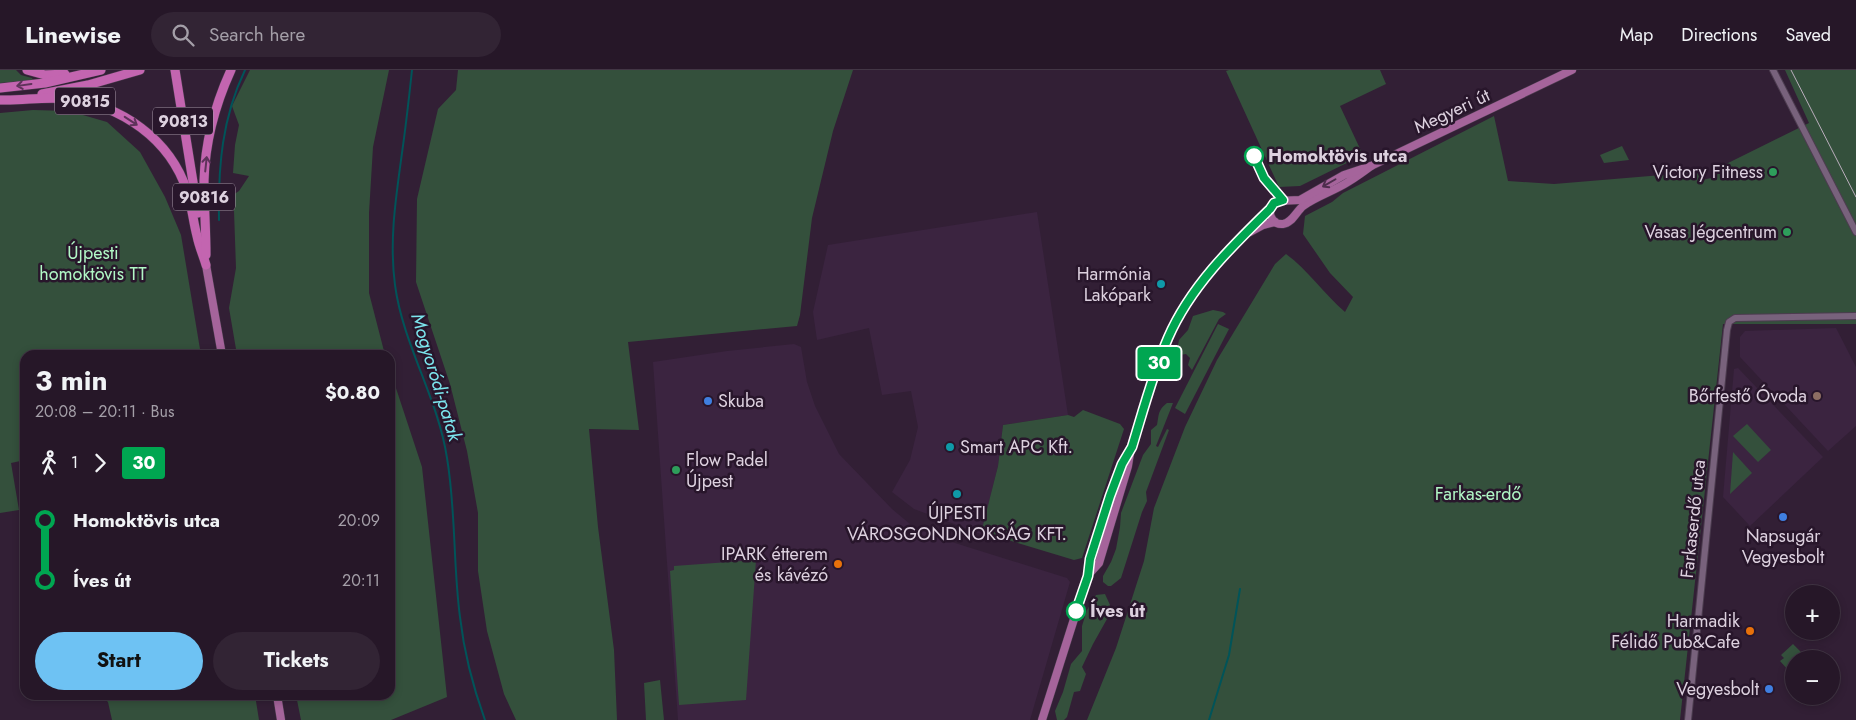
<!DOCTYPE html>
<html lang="en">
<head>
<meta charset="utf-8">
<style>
  :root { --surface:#261728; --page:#322434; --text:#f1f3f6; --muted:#a49fa8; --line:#423645; --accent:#6ec2f3 }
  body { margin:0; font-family:Jost,sans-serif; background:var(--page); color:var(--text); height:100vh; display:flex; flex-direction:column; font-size:19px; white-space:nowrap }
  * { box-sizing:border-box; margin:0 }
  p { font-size:16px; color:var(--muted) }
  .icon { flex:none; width:28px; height:28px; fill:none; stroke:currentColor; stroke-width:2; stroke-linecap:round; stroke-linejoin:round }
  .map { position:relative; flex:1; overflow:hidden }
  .panel { position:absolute; left:20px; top:280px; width:375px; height:350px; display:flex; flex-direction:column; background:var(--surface); border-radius:15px; box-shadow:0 2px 8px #0003,0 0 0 1px var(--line) }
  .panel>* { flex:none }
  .badge { padding:0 10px; border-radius:4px; font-size:18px; line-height:32px }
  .tools { position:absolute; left:1785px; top:515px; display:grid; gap:10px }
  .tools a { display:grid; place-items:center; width:55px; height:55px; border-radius:50%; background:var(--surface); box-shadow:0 2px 8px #0003,0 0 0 1px var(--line); font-size:25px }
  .map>.badge { position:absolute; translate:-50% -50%; box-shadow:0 0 0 2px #fff }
  .legs { display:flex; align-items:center; gap:8px; height:55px; padding:0 15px; font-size:16px }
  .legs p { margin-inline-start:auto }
  .summary { display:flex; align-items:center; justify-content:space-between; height:85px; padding:0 15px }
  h1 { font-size:28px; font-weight:700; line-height:38px }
  .cta { display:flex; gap:10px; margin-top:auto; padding:10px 15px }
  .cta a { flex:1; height:58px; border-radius:30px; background:var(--accent); color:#111; font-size:20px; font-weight:700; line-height:58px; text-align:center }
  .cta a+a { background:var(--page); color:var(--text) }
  ul { padding:0 15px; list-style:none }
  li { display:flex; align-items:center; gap:18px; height:60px; font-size:19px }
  li i { display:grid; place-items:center; width:8px; height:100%; margin:0 6px; background:currentColor }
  li i::after { content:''; width:12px; height:12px; margin:-6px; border:4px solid; border-radius:50%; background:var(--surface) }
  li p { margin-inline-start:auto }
  li:first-child i { background:linear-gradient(#0000 50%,currentColor 0) }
  li:last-child i { background:linear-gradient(currentColor 50%,#0000 0) }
  header { display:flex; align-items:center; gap:30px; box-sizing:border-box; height:70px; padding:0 25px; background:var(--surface); border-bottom:1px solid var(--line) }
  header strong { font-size:24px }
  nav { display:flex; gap:28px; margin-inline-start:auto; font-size:18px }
  .search { width:350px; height:45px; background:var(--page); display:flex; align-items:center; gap:12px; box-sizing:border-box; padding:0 18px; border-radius:28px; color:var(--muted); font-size:19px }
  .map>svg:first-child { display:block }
  .built { fill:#3b2440 }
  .green { fill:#34503c }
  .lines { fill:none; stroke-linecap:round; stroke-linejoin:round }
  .stream { stroke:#015459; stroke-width:2 }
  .minor-casing { stroke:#4c3c4f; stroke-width:8 }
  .major-casing { stroke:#4c3c4f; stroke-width:9 }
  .highway-casing { stroke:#4c3c4f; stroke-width:10 }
  .minor { stroke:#78627c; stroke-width:6 }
  .major { stroke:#a5649b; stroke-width:8 }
  .highway { stroke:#c365b0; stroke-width:9 }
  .tram { stroke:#baadbc; stroke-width:1 }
  .oneway { stroke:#5e325a }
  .oneway2 { stroke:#4e2d4d }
  .line-1-casing { stroke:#fff; stroke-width:11 }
  .line-1 { stroke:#00a651; stroke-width:8 }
  .stop-1-dot { fill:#fff; stroke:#00a651; stroke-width:2.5 }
  .leisure-dot { fill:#2e9e5b; stroke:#28162b; stroke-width:2 }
  .culture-dot { fill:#0f9aa8; stroke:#28162b; stroke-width:2 }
  .education-dot { fill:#8d6e63; stroke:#28162b; stroke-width:2 }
  .shop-dot { fill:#3f7fe0; stroke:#28162b; stroke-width:2 }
  .food-dot { fill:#e8710a; stroke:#28162b; stroke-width:2 }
  .labels { text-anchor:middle; stroke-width:5; stroke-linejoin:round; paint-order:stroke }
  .shield { fill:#28162b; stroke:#a799a9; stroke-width:1 }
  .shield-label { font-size:16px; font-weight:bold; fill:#ddd1df }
  .street-label { font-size:18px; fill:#ddd1df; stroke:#28162b }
  .stop-label { font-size:18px; font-weight:bold; fill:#ddd1df; stroke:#28162b; text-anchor:start }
  .poi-label { font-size:18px; fill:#ddd1df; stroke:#28162b; text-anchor:end }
  .park-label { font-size:18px; fill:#b1f8c6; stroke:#28162b }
  .water-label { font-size:19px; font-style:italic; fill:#7ce6ee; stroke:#28162b }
</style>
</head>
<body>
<header>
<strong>Linewise</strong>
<div class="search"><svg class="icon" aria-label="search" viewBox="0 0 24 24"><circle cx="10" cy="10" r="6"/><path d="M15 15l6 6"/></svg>Search here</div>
<nav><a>Map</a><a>Directions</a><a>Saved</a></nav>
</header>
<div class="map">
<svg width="1856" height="650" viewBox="0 0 1856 650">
  <rect width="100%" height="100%" fill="#321f35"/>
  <!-- built -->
  <g class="built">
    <polygon points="1037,142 1068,345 1003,355 998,396 981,464 914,439 892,422 910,390 918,357 911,321 882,325 869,258 817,270 813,242 828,175"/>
    <polygon points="1836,258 1856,297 1856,356 1828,381 1740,287 1740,267 1745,261"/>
    <polygon points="794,274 801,277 807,312 815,336 839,384 892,439 910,454 939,468 1067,508 1070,512 1030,650 678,650 653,292 727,281"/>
    <polygon points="1738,298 1823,387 1750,456 1723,427 1734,299"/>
  </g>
  <!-- green -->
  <g class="green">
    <polygon points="0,0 16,0 21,5 32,8 33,10 0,13"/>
    <polygon points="250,0 389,0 373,77 369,143 369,223 385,285 237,285 229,238 236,198 234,141 225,130 239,121 249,106 233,103 235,75 239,55 232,36"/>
    <polygon points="458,0 853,0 833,61 812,148 800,245 797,256 628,272 639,360 589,359 598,457 614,580 617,650 516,650 504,624 487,561 478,501 478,443 467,381 450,314 416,212 417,129 438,39 456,20"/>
    <polygon points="1229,0 1380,0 1386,14 1340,36 1363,85 1300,116 1279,117 1226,1"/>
    <path d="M1785,0H1856V254H1723L1680,650H1087L1116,578L1144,491L1154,438L1185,357L1217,290L1275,194L1286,184C1308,200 1324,224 1345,242L1353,227L1330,203L1303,164L1305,146L1332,132L1343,123L1494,46L1508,111L1554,114L1698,102L1702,110L1711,108L1721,102L1722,96L1809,53Z"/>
    <polygon points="33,40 69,41 107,52 140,82 165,127 181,165 201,285 25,285 25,390 11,393 19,440 0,443 0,43"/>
    <polygon points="1622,76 1629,90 1604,93 1600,85"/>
    <polygon points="1213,240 1223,242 1226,244 1219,249 1192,300 1188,295 1190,288 1186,284 1180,285 1177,280 1179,270 1188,260 1193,246"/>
    <polygon points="1218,254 1229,259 1185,344 1175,338"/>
    <polygon points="390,300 422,397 447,627 391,650 301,650 296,625 390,625"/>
    <path d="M1167,333H1173L1156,376L1158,377L1167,359L1169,360L1146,422L1147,431L1142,442L1121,508L1111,516H1108L1103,512V506L1111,492L1116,479L1120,457L1121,443L1143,385L1151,374V360L1157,355C1159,344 1158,340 1167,333Z"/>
    <polygon points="1083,340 1120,354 1124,359 1082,488 1074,490 985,463 982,459 998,396 1003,355 1068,345 1074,347"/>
    <polygon points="1747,354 1771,380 1758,392 1733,366"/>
    <polygon points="1733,382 1752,403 1730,424"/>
    <polygon points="756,490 746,630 679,635 670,501 674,500 674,496"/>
    <polygon points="1105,524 1110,535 1107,549 1093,574 1082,597 1086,604 1080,621 1074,622 1067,647 1064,650 1057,650 1055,641 1063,622 1071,594 1082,581 1082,556 1087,540 1096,525"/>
    <polygon points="1793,574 1805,586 1802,589 1794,589 1794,597 1789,601 1780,591 1784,588 1781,585"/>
    <polygon points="660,610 664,650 646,650 644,613"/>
    <polygon points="101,625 255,625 259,650 112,650 108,632"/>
  </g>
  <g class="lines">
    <!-- stream -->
    <g class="stream">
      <path d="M412,0C409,28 406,55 402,83C396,127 389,170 395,215C403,275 438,328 447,388C456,441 453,495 460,547C464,582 473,617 485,650"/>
      <path d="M219,150C218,97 222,48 245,0"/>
      <polyline points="1209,650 1229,585 1240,519"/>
    </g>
    <!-- minor casing -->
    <g class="minor-casing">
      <g id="minor">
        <polyline points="1773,0 1856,162"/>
        <polyline points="1688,650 1727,260 1729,252 1735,248 1856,246"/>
      </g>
    </g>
    <!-- major casing -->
    <g class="major-casing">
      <g id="major">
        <path d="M1270,139C1269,147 1274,155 1283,154C1292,153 1296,142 1303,136C1317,126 1334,121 1348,112C1356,107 1363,102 1371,96L1572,0"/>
        <polyline points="1250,162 1263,155 1275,152"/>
        <polyline points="206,195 222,285"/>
        <polyline points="1088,505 1099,493 1128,396 1131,377 1168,267 1178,247 1199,216 1226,183 1277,131 1300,130 1344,105 1371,96"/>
        <polyline points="277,625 281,650"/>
        <polyline points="1042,650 1088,505 1090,489 1122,394 1129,381"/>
      </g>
    </g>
    <!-- highway casing -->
    <g class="highway-casing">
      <g id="highway">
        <polyline points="27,0 45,5 65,4"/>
        <polyline points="175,0 198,143"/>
        <polyline points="0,18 45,13 101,0"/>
        <polyline points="42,24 88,15 140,0"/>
        <path d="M0,30C23,31 45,26 68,29C121,35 170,69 187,121C192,136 193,151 197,166C199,176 203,185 206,195"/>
        <path d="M206,185C206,160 204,136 204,111C205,73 215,35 231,0"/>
      </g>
    </g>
    <!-- minor -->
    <use href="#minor" class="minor"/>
    <!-- major -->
    <use href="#major" class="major"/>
    <!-- highway -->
    <use href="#highway" class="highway"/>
    <!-- tram -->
    <polyline class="tram" points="1791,0 1856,127"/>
  </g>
  <!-- one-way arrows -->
  <defs><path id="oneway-shaft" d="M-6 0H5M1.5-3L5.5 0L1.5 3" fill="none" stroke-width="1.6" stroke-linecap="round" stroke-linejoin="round" transform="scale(1.25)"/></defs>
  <g class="oneway">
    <use href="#oneway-shaft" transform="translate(24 15) rotate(172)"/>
    <use href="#oneway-shaft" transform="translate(131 51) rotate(33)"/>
    <use href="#oneway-shaft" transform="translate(206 94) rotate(-84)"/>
  </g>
  <use class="oneway2" href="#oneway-shaft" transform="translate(1329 113) rotate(150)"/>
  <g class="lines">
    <!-- line-1 casing -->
    <g class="line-1-casing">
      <path id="line-1" d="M1076,541L1088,506L1090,489L1110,426L1122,394L1132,377C1143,341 1153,303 1168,268C1190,217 1231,177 1270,139L1274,133L1283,130L1264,108L1254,86"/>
    </g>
    <!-- line-1 -->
    <use href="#line-1" class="line-1"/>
  </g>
  <!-- markers -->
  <g class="stop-1-dot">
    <circle cx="1254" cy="86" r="9"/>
    <circle cx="1076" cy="541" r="9"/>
  </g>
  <g class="leisure-dot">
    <circle cx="1773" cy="102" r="5"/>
    <circle cx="1787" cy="162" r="5"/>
    <circle cx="676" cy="400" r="5"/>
  </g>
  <g class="culture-dot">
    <circle cx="1161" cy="214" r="5"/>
    <circle cx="950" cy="377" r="5"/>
    <circle cx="957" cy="424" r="5"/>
  </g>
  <circle class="education-dot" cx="1817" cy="326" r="5"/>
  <g class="shop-dot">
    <circle cx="708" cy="331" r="5"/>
    <circle cx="1783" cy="447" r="5"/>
    <circle cx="1769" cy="619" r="5"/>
  </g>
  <g class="food-dot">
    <circle cx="838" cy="494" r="5"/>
    <circle cx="1750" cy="561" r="5"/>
  </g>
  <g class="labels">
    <!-- shield labels -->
    <g class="shield">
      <rect x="55" y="17.5" width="60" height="27" rx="4"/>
      <rect x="153" y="37.5" width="60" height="27" rx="4"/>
      <rect x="173" y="113.5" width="62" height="27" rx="4"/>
    </g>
    <g class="shield-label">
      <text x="85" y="37">90815</text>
      <text x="183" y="57">90813</text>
      <text x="204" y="133">90816</text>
    </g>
    <!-- street labels -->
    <g class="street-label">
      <text transform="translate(1452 41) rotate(-25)" y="6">Megyeri út</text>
      <text transform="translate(1693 449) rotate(-84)" y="6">Farkaserdő utca</text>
    </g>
    <!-- stop labels -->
    <g class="stop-label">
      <text x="1268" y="92">Homoktövis utca</text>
      <text x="1090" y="547">Íves út</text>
    </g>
    <!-- poi labels -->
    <g class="poi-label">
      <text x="1763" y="108">Victory Fitness</text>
      <text x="1777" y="168">Vasas Jégcentrum</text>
      <text x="1151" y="210">Harmónia<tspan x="1151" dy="21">Lakópark</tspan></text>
      <text x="1807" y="332">Bőrfestő Óvoda</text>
      <text x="718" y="337" text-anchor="start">Skuba</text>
      <text x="960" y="383" text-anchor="start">Smart APC Kft.</text>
      <text x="686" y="396" text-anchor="start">Flow Padel<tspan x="686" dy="21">Újpest</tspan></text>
      <text x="957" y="449" text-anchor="middle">ÚJPESTI<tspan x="957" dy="21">VÁROSGONDNOKSÁG KFT.</tspan></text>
      <text x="1783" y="472" text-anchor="middle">Napsugár<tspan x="1783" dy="21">Vegyesbolt</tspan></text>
      <text x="828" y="490">IPARK étterem<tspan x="828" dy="21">és kávézó</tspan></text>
      <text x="1740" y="557">Harmadik<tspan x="1740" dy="21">Félidő Pub&amp;Cafe</tspan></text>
      <text x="1759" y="625">Vegyesbolt</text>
    </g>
    <!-- park labels -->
    <g class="park-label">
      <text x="93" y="189">Újpesti<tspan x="93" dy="21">homoktövis TT</tspan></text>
      <text x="1478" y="430">Farkas-erdő</text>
    </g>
    <!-- water labels -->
    <g class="water-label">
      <text transform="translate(437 307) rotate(73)" y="7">Mogyoródi-patak</text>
    </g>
  </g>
</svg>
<div class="tools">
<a>+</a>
<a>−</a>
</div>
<b class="badge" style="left:1159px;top:293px;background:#00a651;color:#fff">30</b>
<section class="panel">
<div class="summary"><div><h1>3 min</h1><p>20:08 – 20:11 · Bus</p></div><b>$0.80</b></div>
<div class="legs"><svg class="icon" aria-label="walk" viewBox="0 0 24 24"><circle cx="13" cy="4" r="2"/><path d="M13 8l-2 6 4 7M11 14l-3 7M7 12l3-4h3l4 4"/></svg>1<svg class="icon" aria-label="forward" viewBox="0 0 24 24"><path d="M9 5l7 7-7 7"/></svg><b class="badge" style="background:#00a651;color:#fff">30</b></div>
<ul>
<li><i style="color:#00a651"></i><b>Homoktövis utca</b><p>20:09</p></li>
<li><i style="color:#00a651"></i><b>Íves út</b><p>20:11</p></li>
</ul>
<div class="cta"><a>Start</a><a>Tickets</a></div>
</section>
</div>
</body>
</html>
